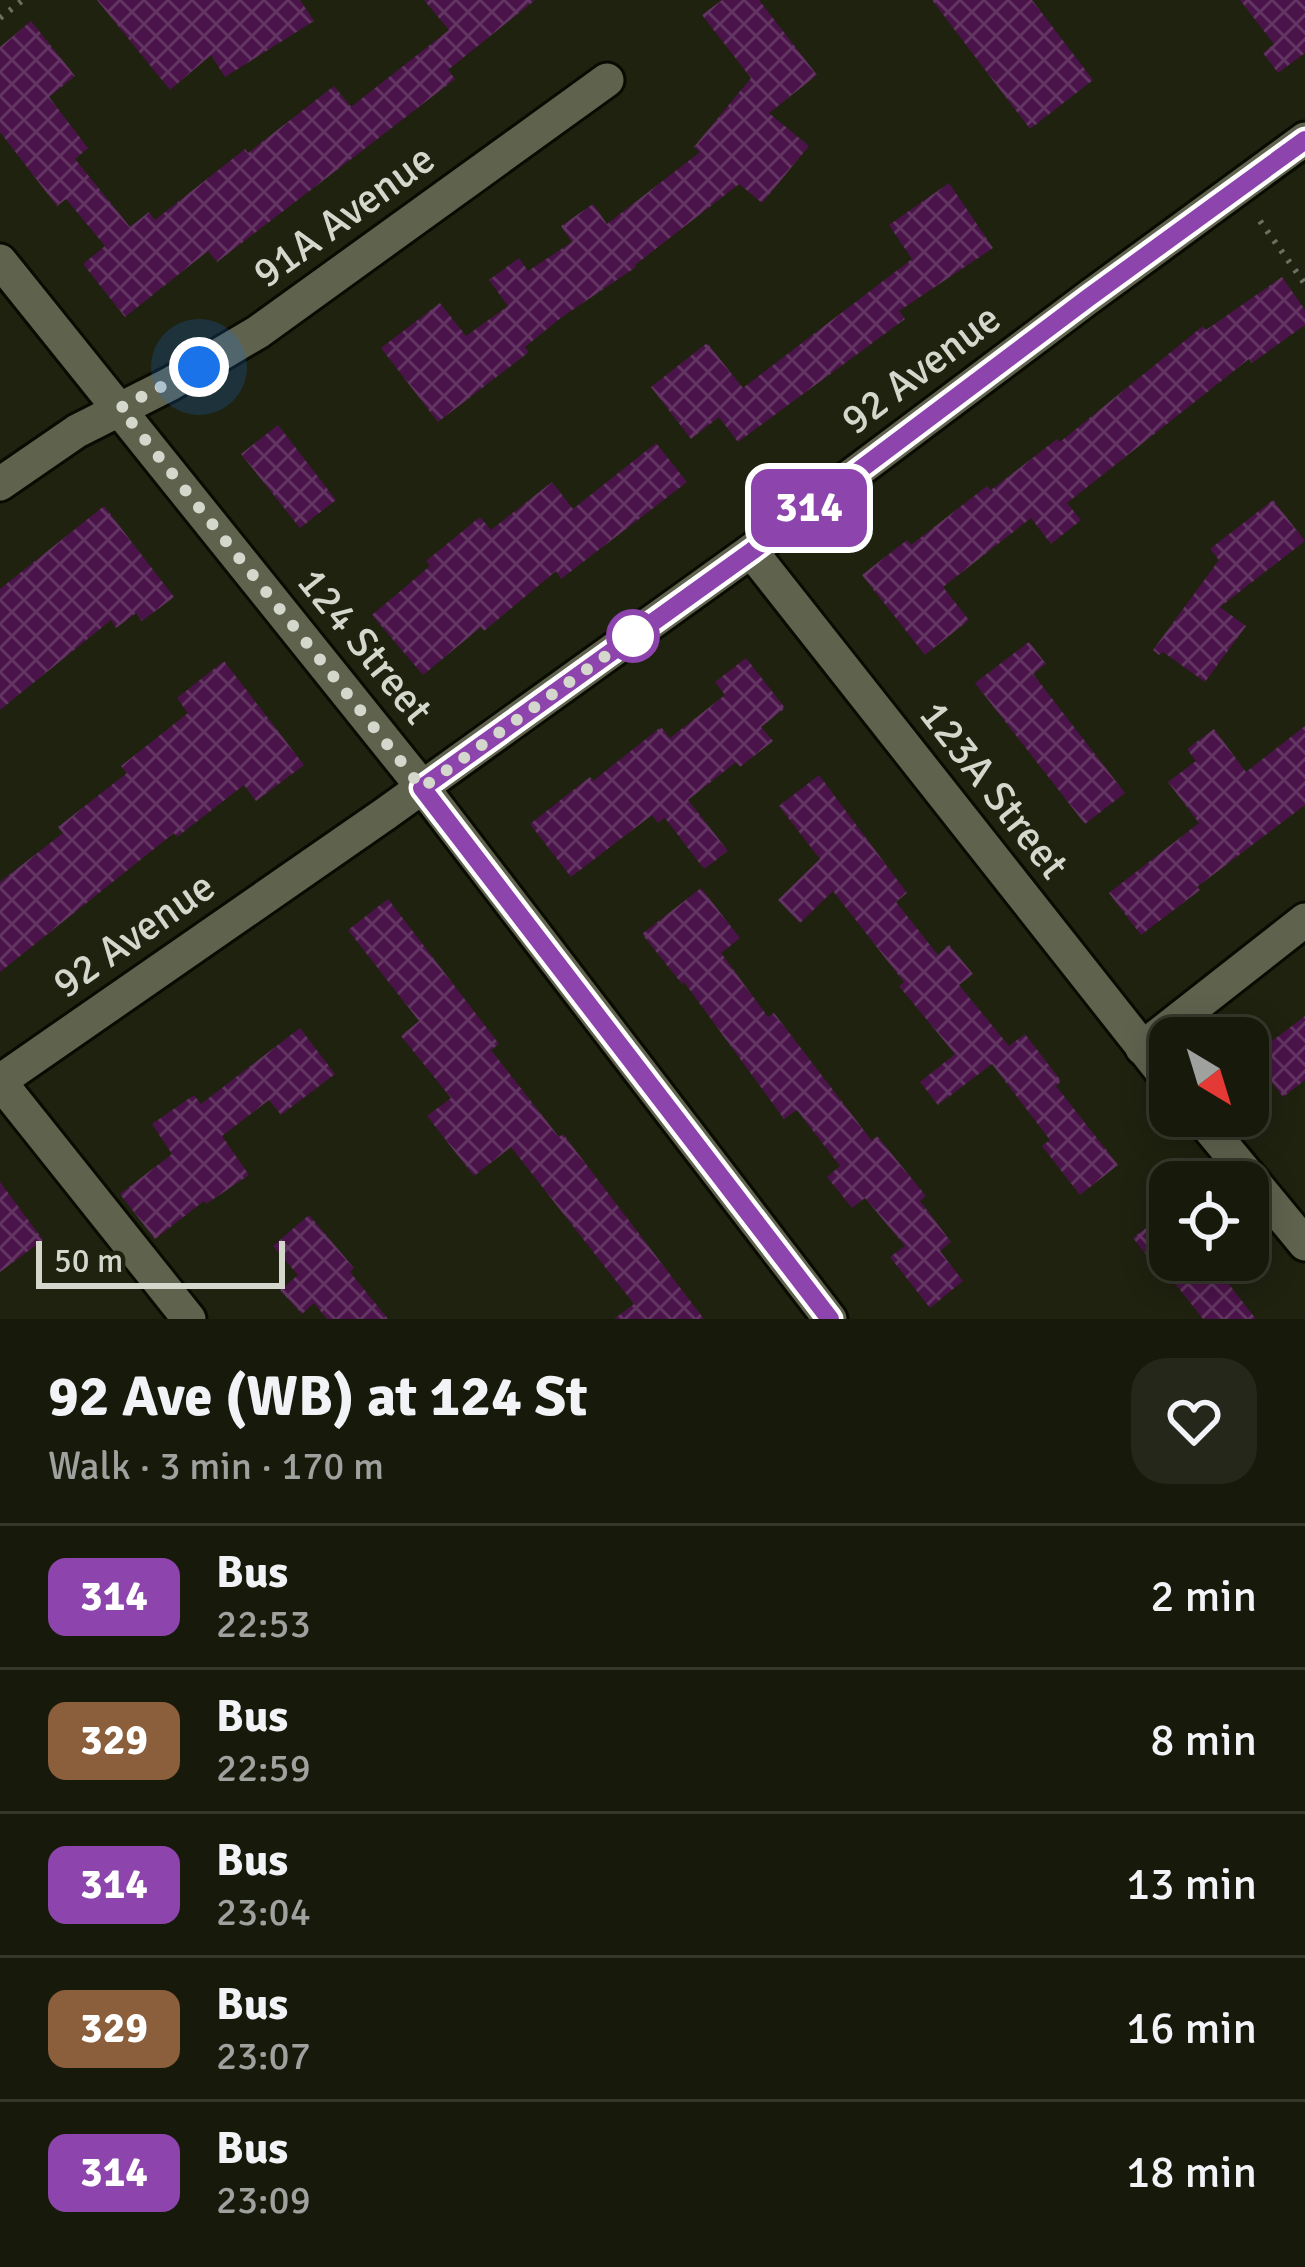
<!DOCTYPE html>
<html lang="en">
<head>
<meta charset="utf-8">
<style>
  :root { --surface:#171a0b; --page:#242719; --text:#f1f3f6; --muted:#9ea19d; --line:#36382c }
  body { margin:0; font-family:Signika,sans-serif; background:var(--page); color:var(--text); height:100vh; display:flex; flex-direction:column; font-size:45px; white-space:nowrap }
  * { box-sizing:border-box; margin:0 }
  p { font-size:39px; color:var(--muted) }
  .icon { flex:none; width:66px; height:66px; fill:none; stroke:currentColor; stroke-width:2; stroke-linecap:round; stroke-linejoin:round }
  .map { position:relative; height:1319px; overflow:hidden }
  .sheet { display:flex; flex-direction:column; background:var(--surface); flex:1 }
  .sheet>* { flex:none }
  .badge { padding:0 24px; border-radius:18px; font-size:42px; line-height:78px }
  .needle { width:78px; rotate:142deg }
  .fabs { position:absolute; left:1149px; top:1017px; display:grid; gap:24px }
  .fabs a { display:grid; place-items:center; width:120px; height:120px; border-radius:24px; background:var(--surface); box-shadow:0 6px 30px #0003,0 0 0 3px var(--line); font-size:60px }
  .scale { position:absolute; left:36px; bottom:30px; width:249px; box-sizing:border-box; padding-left:12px; border:6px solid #d4d7cb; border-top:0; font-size:33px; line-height:42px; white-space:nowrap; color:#d4d7cb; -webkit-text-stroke:9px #1f220f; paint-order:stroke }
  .you { position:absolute; width:60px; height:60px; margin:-30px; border:9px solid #fff; border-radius:50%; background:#1a73e8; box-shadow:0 0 0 18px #1a73e833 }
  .map>.badge { position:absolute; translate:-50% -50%; box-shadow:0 0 0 6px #fff }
  .round { display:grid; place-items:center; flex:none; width:126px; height:126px; border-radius:36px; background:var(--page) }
  .overview { display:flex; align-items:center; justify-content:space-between; height:204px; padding:0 48px }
  h1 { font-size:57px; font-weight:800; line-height:90px }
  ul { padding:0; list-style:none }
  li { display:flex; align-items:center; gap:36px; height:144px; padding:0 48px; border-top:3px solid var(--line) }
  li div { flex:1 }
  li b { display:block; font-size:45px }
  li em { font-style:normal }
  li .badge { min-width:132px; font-weight:700; text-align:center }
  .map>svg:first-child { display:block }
  .building { fill:url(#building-cross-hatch) }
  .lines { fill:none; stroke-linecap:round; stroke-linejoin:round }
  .minor-casing { stroke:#090b00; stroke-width:39 }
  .tertiary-casing { stroke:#090b00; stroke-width:39 }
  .path { stroke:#6d7060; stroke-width:6; stroke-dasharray:3 9; stroke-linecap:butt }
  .minor { stroke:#5f634e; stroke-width:33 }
  .tertiary { stroke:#5f634e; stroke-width:33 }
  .line-casing { stroke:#fff; stroke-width:27 }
  .line { stroke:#8e44ad; stroke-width:18 }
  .walk { stroke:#d4d7cb; stroke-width:12; stroke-dasharray:0 21.6 }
  .stop-dot { fill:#fff; stroke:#8e44ad; stroke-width:6 }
  .labels { text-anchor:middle; stroke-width:9; stroke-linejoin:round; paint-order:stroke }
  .street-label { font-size:42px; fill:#d4d7cb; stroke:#1f220f }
</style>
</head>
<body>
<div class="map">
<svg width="1305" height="1319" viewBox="0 0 1305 1319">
  <defs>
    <pattern id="building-cross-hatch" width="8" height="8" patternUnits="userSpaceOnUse" patternTransform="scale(3)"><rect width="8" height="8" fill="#4a1349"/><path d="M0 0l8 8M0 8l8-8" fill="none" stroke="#633562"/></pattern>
  </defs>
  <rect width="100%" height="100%" fill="#1f220f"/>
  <!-- building -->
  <g class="building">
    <polygon points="97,0 300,0 314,21 225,77 211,55 170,90"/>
    <polygon points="424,0 535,0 448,70 455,79 376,140 217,262 208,251 125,317 83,264 105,246 66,199 57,206 0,132 0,47 31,21 75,76 49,97 88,148 75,159 130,227 149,212 155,220 245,149 248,153 334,86 351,107 449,30"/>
    <polygon points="722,0 759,0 817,75 769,113 809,146 762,203 739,184 635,265 636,267 562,317 525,347 529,352 438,422 381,348 440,303 466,336 508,306 489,280 519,258 528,271 572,242 561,226 593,204 607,224 700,152 694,147 751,78 702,15"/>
    <polygon points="932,0 1032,0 1093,80 1030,129"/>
    <polygon points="1240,0 1305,0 1305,53 1278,73 1263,53 1274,44"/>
    <polygon points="949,183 993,248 899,311 905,319 738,442 719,417 691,439 651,387 707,343 743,388 912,259 889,225"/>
    <polygon points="1282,277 1305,310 1305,325 1252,363 1249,359 1067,503 1081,520 1051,544 1031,518 943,587 969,620 925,655 862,575 907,540 911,545 987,486 991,490 1057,439 1060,442 1203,326 1206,330"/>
    <polygon points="278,425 336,500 300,528 241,454"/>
    <polygon points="656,443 687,482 561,579 556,571 484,631 481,627 423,675 372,615 430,566 426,561 480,517 491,530 552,482 573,509"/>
    <polygon points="1273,500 1305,541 1220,607 1246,626 1205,682 1163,652 1159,655 1153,650 1219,560 1210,549"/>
    <polygon points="104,506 174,597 142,621 136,613 116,628 111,620 0,710 0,589"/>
    <polygon points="1029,642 1046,664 1033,674 1125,793 1085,824 975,683"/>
    <polygon points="746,658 785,708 761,727 773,741 740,767 736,762 688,800 728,851 704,869 665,818 658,823 652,815 571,877 530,824 590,777 593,781 661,727 670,738 725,695 715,682"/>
    <polygon points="224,661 304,765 256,801 244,785 177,837 174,833 0,972 0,882 63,833 58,827 127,773 121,766 188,713 177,698"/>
    <polygon points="1305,726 1305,805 1197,887 1200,890 1141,935 1109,893 1199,823 1168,782 1196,761 1187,749 1214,729 1246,772"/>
    <polygon points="819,775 907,893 896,902 938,955 949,945 973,974 959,985 1009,1046 1025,1034 1061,1081 1056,1086 1118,1165 1080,1195 1042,1146 1050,1140 992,1064 938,1105 920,1082 955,1054 899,986 904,982 833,891 800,923 778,900 820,859 779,806"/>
    <polygon points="701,888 740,938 721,953 768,1017 774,1013 872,1141 877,1136 926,1196 920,1201 951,1242 940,1251 963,1281 930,1308 890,1257 905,1246 865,1198 852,1208 827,1177 840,1166 797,1110 784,1119 684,982 682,984 642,934"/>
    <polygon points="388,899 499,1044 491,1050 559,1137 563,1134 704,1319 614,1319 634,1304 511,1147 474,1176 427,1116 451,1098 401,1036 419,1021 348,930"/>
    <polygon points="1305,1016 1305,1080 1283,1097 1252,1056"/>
    <polygon points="300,1028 335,1074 281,1115 269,1100 222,1136 249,1175 206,1204 204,1201 155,1239 120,1194 172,1154 152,1124 194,1095 201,1104"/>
    <polygon points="0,1182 43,1240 0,1272"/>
    <polygon points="1170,1209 1170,1260 1210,1260 1256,1319 1203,1319 1170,1277 1170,1285 1133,1238"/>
    <polygon points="309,1215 354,1268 350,1272 388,1319 327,1319 314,1303 302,1314 280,1290 298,1275 273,1246"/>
  </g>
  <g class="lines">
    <!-- minor casing -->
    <g class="minor-casing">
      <g id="minor">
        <polyline points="0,261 423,788"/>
        <polyline points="0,484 77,431 170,384 258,332 607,80"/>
        <polyline points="751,551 1170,1082"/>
        <polyline points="1142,1048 1305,920"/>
        <polyline points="0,1082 189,1319"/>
        <polyline points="1199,1116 1305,1244"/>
      </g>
    </g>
    <!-- tertiary casing -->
    <g class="tertiary-casing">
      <g id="tertiary">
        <polyline points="423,788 830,1319"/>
        <polyline points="0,1081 385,814 751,551 1088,298 1305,139"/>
      </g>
    </g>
    <!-- path -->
    <g class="path">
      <polyline points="0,18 23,0"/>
      <polyline points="1260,221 1305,284"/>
    </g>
    <!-- minor -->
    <use href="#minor" class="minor"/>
    <!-- tertiary -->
    <use href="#tertiary" class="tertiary"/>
  </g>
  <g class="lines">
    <!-- line casing -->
    <g class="line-casing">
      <polyline id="line" points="830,1319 422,788 752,551 1088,298 1305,140"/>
    </g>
    <!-- line -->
    <use href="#line" class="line"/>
    <!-- walk -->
    <polyline class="walk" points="199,367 120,408 422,788 643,629 633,636"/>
  </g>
  <!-- markers -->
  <circle class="stop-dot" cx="633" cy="636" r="24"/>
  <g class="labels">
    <!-- street labels -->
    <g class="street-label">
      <text transform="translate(343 215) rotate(-36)" y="15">91A Avenue</text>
      <text transform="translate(920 368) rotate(-37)" y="15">92 Avenue</text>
      <text transform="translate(366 645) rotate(51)" y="15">124 Street</text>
      <text transform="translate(995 789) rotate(52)" y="15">123A Street</text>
      <text transform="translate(133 934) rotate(-35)" y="15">92 Avenue</text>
    </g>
  </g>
</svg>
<div class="fabs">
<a><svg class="needle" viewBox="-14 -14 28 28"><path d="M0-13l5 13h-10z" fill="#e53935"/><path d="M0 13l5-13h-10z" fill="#9ea19d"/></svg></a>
<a><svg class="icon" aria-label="locate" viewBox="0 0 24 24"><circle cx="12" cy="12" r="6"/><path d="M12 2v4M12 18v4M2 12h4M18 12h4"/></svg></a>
</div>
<div class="scale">50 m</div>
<div class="you" style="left:199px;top:367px"></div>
<b class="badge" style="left:809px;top:508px;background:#8e44ad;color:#fff">314</b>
</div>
<section class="sheet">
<div class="overview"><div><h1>92 Ave (WB) at 124 St</h1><p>Walk · 3 min · 170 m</p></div><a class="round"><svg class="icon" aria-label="heart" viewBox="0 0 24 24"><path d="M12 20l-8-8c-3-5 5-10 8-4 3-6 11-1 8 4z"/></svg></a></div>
<ul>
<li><span class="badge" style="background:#8e44ad;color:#fff">314</span><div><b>Bus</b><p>22:53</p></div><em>2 min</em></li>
<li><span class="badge" style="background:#8b5e3c;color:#fff">329</span><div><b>Bus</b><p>22:59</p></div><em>8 min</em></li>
<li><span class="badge" style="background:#8e44ad;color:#fff">314</span><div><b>Bus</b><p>23:04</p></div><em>13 min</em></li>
<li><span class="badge" style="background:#8b5e3c;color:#fff">329</span><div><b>Bus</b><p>23:07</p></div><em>16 min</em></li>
<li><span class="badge" style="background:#8e44ad;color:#fff">314</span><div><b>Bus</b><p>23:09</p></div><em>18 min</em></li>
</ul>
</section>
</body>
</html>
